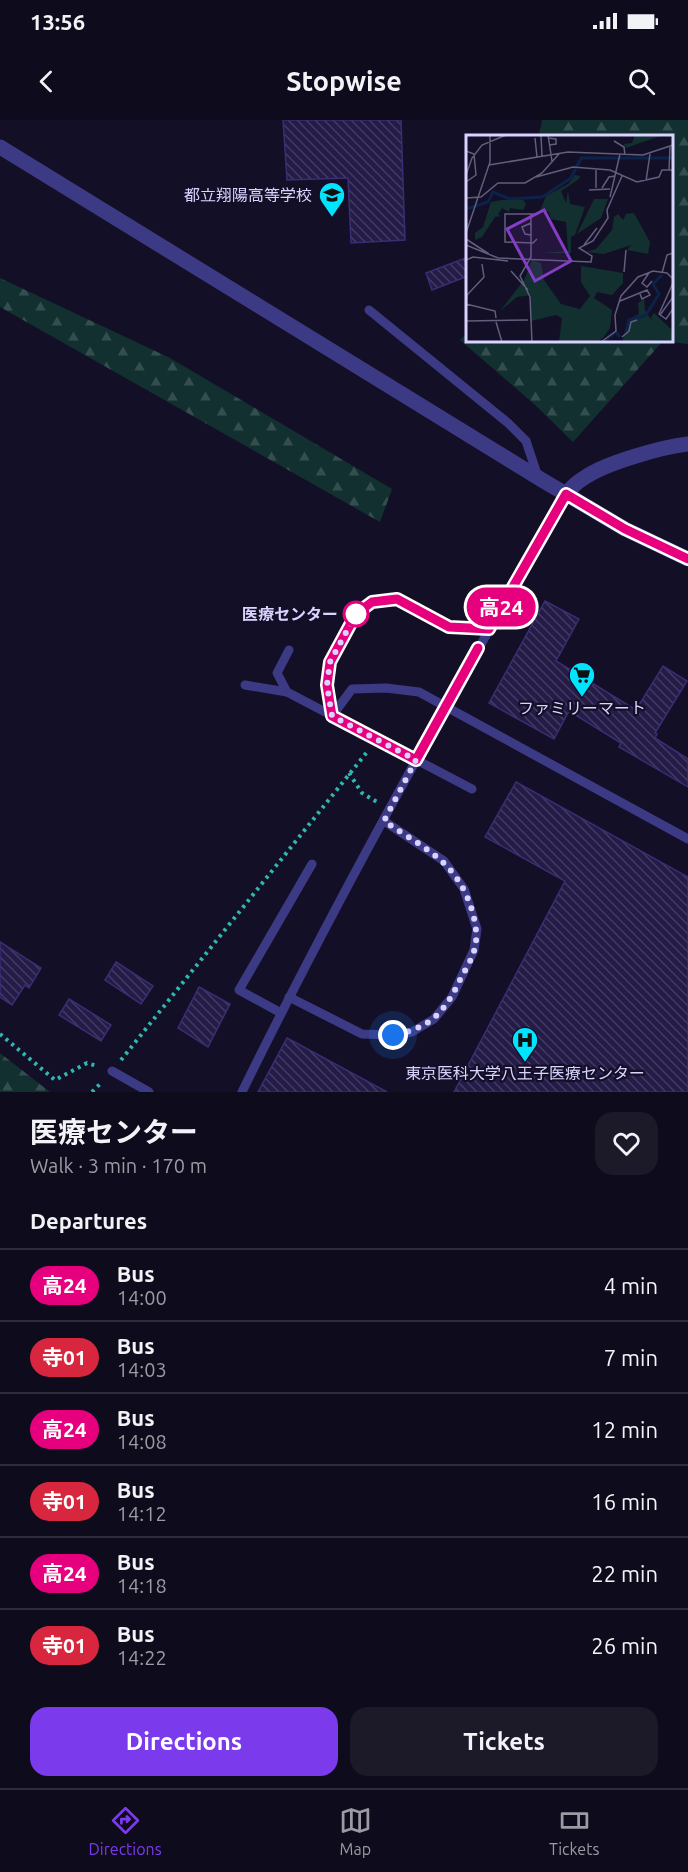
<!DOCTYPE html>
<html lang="en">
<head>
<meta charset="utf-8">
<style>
  :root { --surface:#0e0b1c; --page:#1c1929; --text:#f1f3f6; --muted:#9b9ba3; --line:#2e2b3b; --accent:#7c3aed }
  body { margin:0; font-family:Ubuntu,"Noto Sans JP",sans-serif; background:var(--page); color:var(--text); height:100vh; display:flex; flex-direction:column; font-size:22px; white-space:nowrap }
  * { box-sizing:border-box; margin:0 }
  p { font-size:20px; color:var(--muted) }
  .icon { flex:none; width:33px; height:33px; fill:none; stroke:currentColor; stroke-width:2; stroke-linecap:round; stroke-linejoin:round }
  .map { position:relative; height:972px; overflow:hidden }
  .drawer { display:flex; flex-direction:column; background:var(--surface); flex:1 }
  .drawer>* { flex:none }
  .badge { padding:0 12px; border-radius:20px; font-size:21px; line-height:39px }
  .you { position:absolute; width:30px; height:30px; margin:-15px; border:4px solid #fff; border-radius:50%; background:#1a73e8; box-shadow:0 0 0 9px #1a73e833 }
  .map>.badge { position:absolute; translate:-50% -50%; box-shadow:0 0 0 3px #fff }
  h2 { padding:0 30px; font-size:22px; line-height:54px }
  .round { display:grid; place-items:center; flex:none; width:63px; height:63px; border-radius:18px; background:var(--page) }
  .overview { display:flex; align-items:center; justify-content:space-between; height:102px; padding:0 30px }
  h1 { font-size:28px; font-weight:700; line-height:45px }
  .cta { display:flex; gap:12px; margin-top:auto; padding:12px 30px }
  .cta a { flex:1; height:69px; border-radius:18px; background:var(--accent); color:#fff; font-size:24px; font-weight:700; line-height:69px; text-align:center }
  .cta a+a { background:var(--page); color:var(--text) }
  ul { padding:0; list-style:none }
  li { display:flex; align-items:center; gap:18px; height:72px; padding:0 30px; border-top:2px solid var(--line) }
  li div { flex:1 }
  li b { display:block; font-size:22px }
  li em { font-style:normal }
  li .badge { min-width:66px; font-weight:700; text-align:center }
  .status { display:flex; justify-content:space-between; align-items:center; height:42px; padding:0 30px; background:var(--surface); direction:ltr }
  .status svg { height:16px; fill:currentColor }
  header { display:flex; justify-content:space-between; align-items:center; height:78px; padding:0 30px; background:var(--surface); font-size:27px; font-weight:700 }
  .dock { display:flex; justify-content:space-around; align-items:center; height:84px; border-top:2px solid var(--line); background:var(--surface); font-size:16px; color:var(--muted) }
  .dock a { display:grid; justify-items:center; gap:3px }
  .dock .active { color:var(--accent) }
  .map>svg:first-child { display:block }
  .forest { fill:url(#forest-firs) }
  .building { fill:url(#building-back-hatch); stroke:#3b2d73; stroke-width:1.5 }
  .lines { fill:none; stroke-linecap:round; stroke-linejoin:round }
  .path { stroke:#2fb8b0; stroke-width:4; stroke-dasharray:3 4.5; stroke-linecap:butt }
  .service { stroke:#3d3a85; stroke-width:9 }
  .tertiary { stroke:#3d3a85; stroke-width:15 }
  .line-casing { stroke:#fff; stroke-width:14 }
  .line { stroke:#e6007e; stroke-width:9 }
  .walk { stroke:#d9d4ff; stroke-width:6; stroke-dasharray:0 10.8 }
  .stop-dot { fill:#fff; stroke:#e6007e; stroke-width:3 }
  .labels { text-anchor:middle; stroke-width:4.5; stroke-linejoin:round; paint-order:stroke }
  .poi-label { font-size:16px; fill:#d9d4ff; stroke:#130f26 }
  .stop-label { font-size:16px; font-weight:bold; fill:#d9d4ff; stroke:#130f26; text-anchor:end }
  .inset-river { fill:none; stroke:#0c2248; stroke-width:3 }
  .inset-road { fill:none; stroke:#625e7d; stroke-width:1.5 }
  .view { fill:#843dc5; fill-opacity:0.15; stroke:#843dc5; stroke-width:3 }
  .inset-edge { fill:none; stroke:#d9d4ff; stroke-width:3 }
</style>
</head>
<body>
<div class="status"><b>13:56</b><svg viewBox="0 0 49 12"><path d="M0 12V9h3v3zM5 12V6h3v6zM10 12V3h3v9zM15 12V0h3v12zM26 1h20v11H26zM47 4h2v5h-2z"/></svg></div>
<header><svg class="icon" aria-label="back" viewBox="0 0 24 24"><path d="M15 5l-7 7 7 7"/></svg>Stopwise<svg class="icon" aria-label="search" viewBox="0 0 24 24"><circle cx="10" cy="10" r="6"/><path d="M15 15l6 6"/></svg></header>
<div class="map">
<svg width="688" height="972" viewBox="0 0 688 972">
  <defs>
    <pattern id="forest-firs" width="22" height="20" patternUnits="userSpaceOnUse" patternTransform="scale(1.5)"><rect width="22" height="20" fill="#12302f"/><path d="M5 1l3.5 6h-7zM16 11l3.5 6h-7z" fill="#344d4e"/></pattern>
    <pattern id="building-back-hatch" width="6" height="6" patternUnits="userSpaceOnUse" patternTransform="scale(1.5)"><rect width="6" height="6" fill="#241b47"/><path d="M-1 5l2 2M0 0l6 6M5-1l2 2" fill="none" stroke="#433b63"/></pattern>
  </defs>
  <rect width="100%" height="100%" fill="#130f26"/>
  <!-- forest -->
  <g class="forest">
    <polygon points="542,0 688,0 688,224 663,221 573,322 534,284 460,220 467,213 468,220 672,220 672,16 539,16"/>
    <polygon points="0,158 170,238 392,369 380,402 0,187"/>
    <polygon points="0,933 50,972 0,972"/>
  </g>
  <!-- building -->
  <g class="building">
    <polygon points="283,0 401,0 405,120 351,123 348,58 287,60"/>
    <polygon points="468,137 468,156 432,170 426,153"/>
    <polygon points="545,481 579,499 556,541 636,590 663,546 687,561 655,613 657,614 655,618 688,639 688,667 619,627 621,623 569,591 554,619 489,583"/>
    <polygon points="516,662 688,757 688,972 454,972 565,761 485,717"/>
    <polygon points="0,822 41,848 29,868 25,865 12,885 0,877"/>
    <polygon points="116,842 153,866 141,884 105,860"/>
    <polygon points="199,867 230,884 208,927 178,908"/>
    <polygon points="69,879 111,905 101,921 59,895"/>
    <polygon points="287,918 387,972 258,972"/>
  </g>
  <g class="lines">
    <!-- path -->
    <g class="path">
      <polyline points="349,653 362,673 377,682"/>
      <polyline points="0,914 55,960 87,943 97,946"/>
      <polyline points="121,940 367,632"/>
      <polyline points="92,972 102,962"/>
    </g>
    <!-- service -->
    <g class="service">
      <polyline points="369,190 508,303 526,321 538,357"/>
      <polyline points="245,565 287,572 472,669"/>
      <polyline points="287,572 277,553 289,530"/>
      <polyline points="332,596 352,569 386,568 419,572 688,719"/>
      <polyline points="332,596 327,565 330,542 356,494 372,481 397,479 449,507 489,509"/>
      <polyline points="289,877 362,914 393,915 412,912 434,899 452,877 474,830 477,809 464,769 444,741 384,701"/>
      <polyline points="281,893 239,870 312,744"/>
      <polyline points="112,951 149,972"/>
      <path d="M242,972C342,768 454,571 566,374"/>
    </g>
    <!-- tertiary -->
    <g class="tertiary">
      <polyline points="0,27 542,360 625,409 688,439"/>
      <path d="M566,374C571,368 577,362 584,358C605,343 662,327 688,324"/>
    </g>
  </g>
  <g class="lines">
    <!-- line casing -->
    <g class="line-casing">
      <polyline id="line" points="478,528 416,640 332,596 327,565 330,542 356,494 372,482 397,479 449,507 489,509 566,374 625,409 688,439"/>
    </g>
    <!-- line -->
    <use href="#line" class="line"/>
    <!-- walk -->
    <path class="walk" d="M356,494L330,542L327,565L332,596L416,640L384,701C425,729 459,742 473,794C476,806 478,819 474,831C471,842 463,853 458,864C443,895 427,909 393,915"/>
  </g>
  <!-- icons -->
  <defs>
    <g id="school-pin" transform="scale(1.35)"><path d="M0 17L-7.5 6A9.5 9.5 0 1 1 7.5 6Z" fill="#00e5ff" stroke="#130f26"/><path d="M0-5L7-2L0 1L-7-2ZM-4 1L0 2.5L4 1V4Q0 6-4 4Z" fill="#111"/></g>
    <g id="supermarket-pin" transform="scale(1.35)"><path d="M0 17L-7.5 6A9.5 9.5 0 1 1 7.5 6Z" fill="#00e5ff" stroke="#130f26"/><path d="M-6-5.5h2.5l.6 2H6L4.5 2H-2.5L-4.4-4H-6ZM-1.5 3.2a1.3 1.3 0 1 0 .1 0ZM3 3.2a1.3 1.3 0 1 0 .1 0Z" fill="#111"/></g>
    <g id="hospital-pin" transform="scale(1.35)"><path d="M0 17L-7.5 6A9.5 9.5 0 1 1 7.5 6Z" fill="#00e5ff" stroke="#130f26"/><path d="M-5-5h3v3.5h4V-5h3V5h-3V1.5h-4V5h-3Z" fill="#111"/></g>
  </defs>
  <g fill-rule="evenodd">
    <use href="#school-pin" x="332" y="75"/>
    <use href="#supermarket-pin" x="582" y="555"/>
    <use href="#hospital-pin" x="525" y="920"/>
  </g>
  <!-- markers -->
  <circle class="stop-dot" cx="356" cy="494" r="12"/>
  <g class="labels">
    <!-- poi labels -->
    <g class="poi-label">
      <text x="312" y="81" text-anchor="end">都立翔陽高等学校</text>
      <text x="582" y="594">ファミリーマート</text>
      <text x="525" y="959">東京医科大学八王子医療センター</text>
    </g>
    <!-- stop labels -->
    <g class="stop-label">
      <text x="338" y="500">医療センター</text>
    </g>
  </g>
  <!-- overview -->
  <g transform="translate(466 15)">
    <rect width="207" height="207" fill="#130f26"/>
    <path d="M169,0H197L160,13L158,9L166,8ZM109,40L114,41L113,44L95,56L100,68L102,56L104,69L119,72L109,100L105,102V118H74L102,116L100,87L85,84L83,77L74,76L80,61L102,49ZM35,65H57L60,69L57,75L44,73L43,77L36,73L32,80L36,81L29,82L16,102L9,105V98L17,92L25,67ZM168,78L184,107L182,119L161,115L165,110L138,119L120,117L130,114L146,95L148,82L152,79L157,85L160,79ZM66,125L75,128L78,145L95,169L114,174L124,161L115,147V131L157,138V148L146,160L131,157L128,163L146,175L144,193L137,203L131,207H93L96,183L90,180L65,186V160L51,162L34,176L58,145ZM188,178L205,194L207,207H189L185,182Z" fill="#12302f"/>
    <path d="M128,64H142L135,83L111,99Z" fill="#12302f"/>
    <path d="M178,164L179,175L189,191L190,207H156L163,184L173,179L172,168Z" fill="#12302f"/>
    <path class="inset-river" d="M0,74L22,67L27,57L44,64L76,62L105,43L115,23H207M160,197L163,185L180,180L193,159L187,149L196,140M138,206L150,197L154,202"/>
    <path class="inset-road" d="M82,0L86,26M75,1L76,21M69,3L71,22M82,3L90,4V9L83,10M148,6L158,12L159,20M0,16L8,19L10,40L0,47M23,30L102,17L177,20L207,10M203,35L204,12M0,40L6,23L16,10L40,0M70,42L107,32L144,35L171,47L193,42L196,35H207M180,46L184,19M130,53V35M136,53L143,42L149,41M123,55L144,54M144,62L154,19M0,63L15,62L32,48H59L76,38L93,19M65,79V122L54,141L64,162L66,207M0,98L24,27V0M65,100L59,99L56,92L65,88M0,104L23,119M71,104L67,108L39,107V79H72M0,110L32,123L125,127L126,121L113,113L127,106L142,83L141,75L156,41M118,110L131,93M0,125L7,122L42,126M45,136L62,155M158,137L160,115M183,138L176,148L181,152L186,146M196,138L201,120L207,118M207,148L193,179L200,184L207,174M154,166L181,155L184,160L176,164L174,159M0,169L29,176L30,183M0,174L1,160L18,142L16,129M194,180L207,162M0,186L62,185M30,187L36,207M156,202L163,196L165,187L171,185M135,207L150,196L149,180L155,161L172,142L187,136L201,138L207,144"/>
    <path class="view" d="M78,75L105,126L69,146L41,94Z"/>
    <rect width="207" height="207" class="inset-edge"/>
  </g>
</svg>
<div class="you" style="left:393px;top:915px"></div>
<b class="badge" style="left:501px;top:487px;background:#e6007e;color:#fff">高24</b>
</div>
<section class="drawer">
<div class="overview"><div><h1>医療センター</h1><p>Walk · 3 min · 170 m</p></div><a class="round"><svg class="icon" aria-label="heart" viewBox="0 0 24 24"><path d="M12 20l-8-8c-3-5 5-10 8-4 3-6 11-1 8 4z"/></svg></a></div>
<h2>Departures</h2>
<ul>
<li><span class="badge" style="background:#e6007e;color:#fff">高24</span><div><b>Bus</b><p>14:00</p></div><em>4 min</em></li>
<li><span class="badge" style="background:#d7263d;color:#fff">寺01</span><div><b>Bus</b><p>14:03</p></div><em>7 min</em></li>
<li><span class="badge" style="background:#e6007e;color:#fff">高24</span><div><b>Bus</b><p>14:08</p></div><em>12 min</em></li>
<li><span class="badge" style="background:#d7263d;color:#fff">寺01</span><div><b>Bus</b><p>14:12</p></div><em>16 min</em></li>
<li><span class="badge" style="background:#e6007e;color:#fff">高24</span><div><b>Bus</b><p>14:18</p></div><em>22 min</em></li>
<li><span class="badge" style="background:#d7263d;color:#fff">寺01</span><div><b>Bus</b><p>14:22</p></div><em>26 min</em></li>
</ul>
<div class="cta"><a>Directions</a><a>Tickets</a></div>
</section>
<nav class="dock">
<a class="active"><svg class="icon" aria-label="directions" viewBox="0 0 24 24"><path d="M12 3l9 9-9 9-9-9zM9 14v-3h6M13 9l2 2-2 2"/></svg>Directions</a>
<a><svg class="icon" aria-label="map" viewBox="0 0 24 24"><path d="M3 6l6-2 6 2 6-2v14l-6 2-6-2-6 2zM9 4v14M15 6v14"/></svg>Map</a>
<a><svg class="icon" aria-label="tickets" viewBox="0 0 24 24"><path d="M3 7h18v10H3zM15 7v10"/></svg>Tickets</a>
</nav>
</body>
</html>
